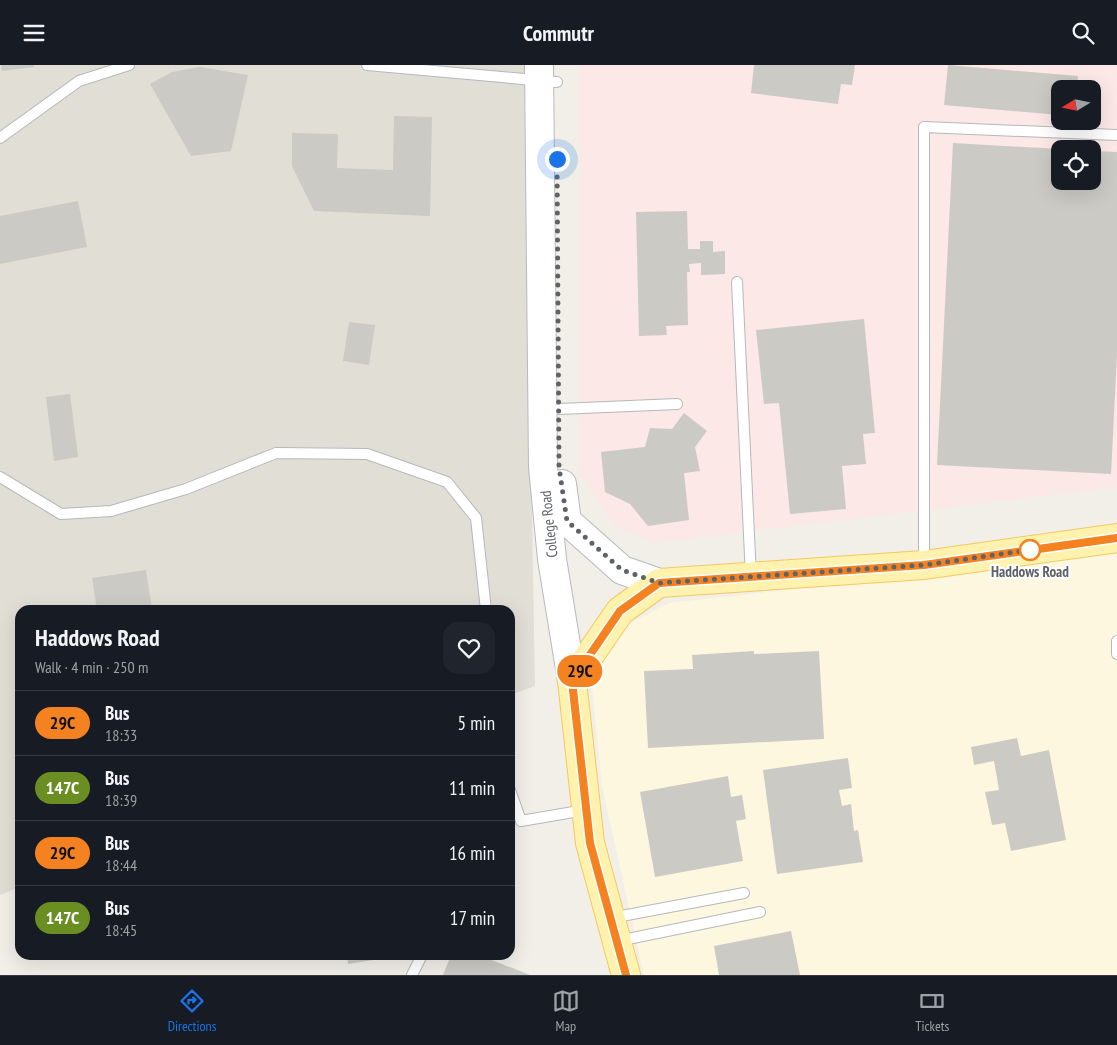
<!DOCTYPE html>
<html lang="en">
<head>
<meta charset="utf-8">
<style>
  :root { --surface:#171b24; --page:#20242c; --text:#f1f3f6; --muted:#9ea1a6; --line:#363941; --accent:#1a73e8 }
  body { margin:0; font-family:"PT Sans Narrow",sans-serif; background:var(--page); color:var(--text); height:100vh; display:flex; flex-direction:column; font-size:19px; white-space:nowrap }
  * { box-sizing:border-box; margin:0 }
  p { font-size:16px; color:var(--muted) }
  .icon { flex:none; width:28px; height:28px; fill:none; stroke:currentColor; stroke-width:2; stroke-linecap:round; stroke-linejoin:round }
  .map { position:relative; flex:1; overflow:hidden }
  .sheet { position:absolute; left:15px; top:540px; width:500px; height:355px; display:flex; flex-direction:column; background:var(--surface); border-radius:15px; box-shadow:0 5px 20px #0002 }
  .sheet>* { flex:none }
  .badge { padding:0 10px; border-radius:16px; font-size:18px; line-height:32px }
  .needle { width:32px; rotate:260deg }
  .fabs { position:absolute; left:1051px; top:15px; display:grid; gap:10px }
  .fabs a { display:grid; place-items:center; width:50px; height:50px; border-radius:10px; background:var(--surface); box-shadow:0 5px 20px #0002; font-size:25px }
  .you { position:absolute; width:25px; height:25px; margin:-12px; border:4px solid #fff; border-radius:50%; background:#1a73e8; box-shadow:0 0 0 8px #1a73e833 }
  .map>.badge { position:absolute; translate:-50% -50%; box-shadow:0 0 0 2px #fff }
  .round { display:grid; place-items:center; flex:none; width:52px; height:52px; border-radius:15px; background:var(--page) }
  .headline { display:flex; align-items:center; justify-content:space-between; height:85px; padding:0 20px }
  h1 { font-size:24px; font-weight:700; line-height:38px }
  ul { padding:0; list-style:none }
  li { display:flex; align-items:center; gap:15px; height:65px; padding:0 20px; border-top:1px solid var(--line) }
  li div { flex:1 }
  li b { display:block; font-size:19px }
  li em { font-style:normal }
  li .badge { min-width:55px; font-weight:700; text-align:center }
  header { display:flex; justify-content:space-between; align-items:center; height:65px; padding:0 20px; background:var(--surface); font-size:22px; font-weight:700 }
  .menu { display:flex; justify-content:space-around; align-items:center; height:70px; border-top:1px solid var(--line); background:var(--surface); font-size:14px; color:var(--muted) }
  .menu a { display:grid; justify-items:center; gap:2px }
  .menu .on { color:var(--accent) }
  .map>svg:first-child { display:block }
  .commercial { fill:#fef7e0 }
  .education { fill:#e1ded6 }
  .medical { fill:#fce8e6; fill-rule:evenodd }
  .building { fill:#cccac5 }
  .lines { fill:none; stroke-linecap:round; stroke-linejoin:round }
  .lane-casing { stroke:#b5b8bc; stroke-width:12 }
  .secondary-casing { stroke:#b6babf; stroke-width:30 }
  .primary-casing { stroke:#f2c960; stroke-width:30 }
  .lane { stroke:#fff; stroke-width:10 }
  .secondary { stroke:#fff; stroke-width:28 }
  .primary { stroke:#fff2af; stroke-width:28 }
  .line-casing { stroke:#fff; stroke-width:11 }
  .line { stroke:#f58220; stroke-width:8 }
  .walk { stroke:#5f6368; stroke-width:5; stroke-dasharray:0 9 }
  .stop-dot { fill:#fff; stroke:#f58220; stroke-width:2.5 }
  .labels { text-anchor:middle; stroke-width:4; stroke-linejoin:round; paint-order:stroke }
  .street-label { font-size:15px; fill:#5f6368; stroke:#fff }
  .stop-label { font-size:15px; font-weight:bold; fill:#5f6368; stroke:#fff }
</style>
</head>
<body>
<header><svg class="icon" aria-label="menu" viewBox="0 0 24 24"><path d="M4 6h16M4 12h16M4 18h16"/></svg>Commutr<svg class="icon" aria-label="search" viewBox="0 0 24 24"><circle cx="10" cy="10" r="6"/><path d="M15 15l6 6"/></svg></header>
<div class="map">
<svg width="1117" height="910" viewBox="0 0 1117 910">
  <rect width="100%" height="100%" fill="#f1efe8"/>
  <!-- commercial -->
  <polygon class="commercial" points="1117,488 1117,910 644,910 602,721 590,602 617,565 669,538"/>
  <!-- education -->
  <polygon class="education" points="0,0 524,0 535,621 510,630 510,545 20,545 20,822 0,830"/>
  <!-- medical -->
  <path class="medical" d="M579,0H1117V422L653,478L614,460L581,408ZM1060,24H1092V56H1060ZM1060,84H1092V116H1060Z"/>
  <!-- building -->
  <g class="building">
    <polygon points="1,0 34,0 34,2 2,6"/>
    <polygon points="754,0 855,0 852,20 841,19 838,39 751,28"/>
    <polygon points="948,0 1078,11 1077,24 1060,24 1060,50 944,40"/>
    <polygon points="200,2 248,10 231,86 191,91 150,19 172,7"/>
    <polygon points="394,51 432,52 430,151 314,146 292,101 292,68 338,69 337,103 393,105"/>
    <polygon points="953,78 1060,84 1060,116 1092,116 1092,86 1117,87 1117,290 1111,409 937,400"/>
    <polygon points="78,136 87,182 0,199 0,151"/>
    <polygon points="687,146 688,184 700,184 700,176 713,176 713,187 725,186 725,209 701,210 701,198 689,199 690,207 687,207 688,260 666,261 667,270 639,271 636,147"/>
    <polygon points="864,254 875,368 863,369 866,399 842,401 846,444 790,449 779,338 764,339 756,265"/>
    <polygon points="349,257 375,260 369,300 343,296"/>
    <polygon points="70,329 78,392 54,396 46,332"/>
    <polygon points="684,348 707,366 695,382 700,406 684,408 689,455 648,461 630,439 605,427 601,387 645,382 650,363 672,364"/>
    <polygon points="146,505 152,545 97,545 92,513"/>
    <polygon points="754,586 754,589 819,586 824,674 648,683 644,606 693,604 692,590"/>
    <polygon points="1017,673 1021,691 1049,685 1066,775 1011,786 1005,758 992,760 985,727 999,725 994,696 974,700 971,682"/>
    <polygon points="848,693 852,723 839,725 842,741 851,739 854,766 858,765 863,797 777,809 763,705"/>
    <polygon points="728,711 731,732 742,730 746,754 736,756 743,796 655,812 640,727"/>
    <polygon points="791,866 800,910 719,910 714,881"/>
    <polygon points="347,890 399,890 399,891 348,899"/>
    <polygon points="451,890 479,890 530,910 443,910"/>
  </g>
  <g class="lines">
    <!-- lane casing -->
    <g class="lane-casing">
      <g id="lane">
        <polyline points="367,0 557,17"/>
        <polyline points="0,73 79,16 129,0"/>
        <polyline points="737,217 751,512"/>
        <polyline points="559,344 677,339"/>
        <polyline points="0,412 61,449 111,446 186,424 276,388 367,389 447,417 476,453 486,545"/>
        <polyline points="924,498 924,62 1117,70"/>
        <polyline points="1117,576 1117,589"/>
        <polyline points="510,725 521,756 585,745"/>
        <polyline points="611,853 744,828"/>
        <polyline points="618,876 760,847"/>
        <polyline points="412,910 422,890"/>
      </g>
    </g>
    <!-- secondary casing -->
    <g class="secondary-casing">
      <g id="secondary">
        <polyline points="539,0 543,402 552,494 572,616"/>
        <polyline points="562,419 567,456 622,505 659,518"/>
      </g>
    </g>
    <!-- primary casing -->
    <g class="primary-casing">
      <polyline id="primary" points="626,910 590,778 572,616 620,546 659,518 924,500 1117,473"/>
    </g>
    <!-- lane -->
    <use href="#lane" class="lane"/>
    <!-- secondary -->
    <use href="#secondary" class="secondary"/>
    <!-- primary -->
    <use href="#primary" class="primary"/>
  </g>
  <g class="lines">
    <!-- line casing -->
    <g class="line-casing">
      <polyline id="line" points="626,910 590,778 572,616 620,546 659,518 924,500 1117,473"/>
    </g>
    <!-- line -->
    <use href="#line" class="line"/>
    <!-- walk -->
    <polyline class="walk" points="557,94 559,402 567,456 622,505 659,518 924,500 1030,485"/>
  </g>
  <!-- markers -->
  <circle class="stop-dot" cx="1030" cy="485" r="10"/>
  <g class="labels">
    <!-- street labels -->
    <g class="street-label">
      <text transform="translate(549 459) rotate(-96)" y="5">College Road</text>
    </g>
    <!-- stop labels -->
    <g class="stop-label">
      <text x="1030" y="512">Haddows Road</text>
    </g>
  </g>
</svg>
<div class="fabs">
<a><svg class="needle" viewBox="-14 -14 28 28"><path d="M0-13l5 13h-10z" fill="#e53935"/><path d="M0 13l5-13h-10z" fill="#9ea1a6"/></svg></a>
<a><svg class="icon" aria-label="locate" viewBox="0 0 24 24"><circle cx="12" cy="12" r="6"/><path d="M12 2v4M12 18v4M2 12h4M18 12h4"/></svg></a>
</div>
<div class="you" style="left:557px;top:94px"></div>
<b class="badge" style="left:580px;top:606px;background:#f58220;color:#111">29C</b>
<section class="sheet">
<div class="headline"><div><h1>Haddows Road</h1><p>Walk · 4 min · 250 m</p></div><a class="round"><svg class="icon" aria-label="heart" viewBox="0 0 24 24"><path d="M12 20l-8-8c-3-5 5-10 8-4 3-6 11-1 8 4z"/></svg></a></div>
<ul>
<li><span class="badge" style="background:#f58220;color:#111">29C</span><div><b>Bus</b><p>18:33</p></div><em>5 min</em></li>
<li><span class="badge" style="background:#6b8e23;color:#fff">147C</span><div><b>Bus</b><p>18:39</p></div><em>11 min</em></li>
<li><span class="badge" style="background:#f58220;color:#111">29C</span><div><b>Bus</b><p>18:44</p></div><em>16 min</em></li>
<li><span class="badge" style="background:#6b8e23;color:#fff">147C</span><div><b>Bus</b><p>18:45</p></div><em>17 min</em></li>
</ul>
</section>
</div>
<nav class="menu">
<a class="on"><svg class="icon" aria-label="directions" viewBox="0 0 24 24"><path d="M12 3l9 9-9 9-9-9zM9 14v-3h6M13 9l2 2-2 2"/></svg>Directions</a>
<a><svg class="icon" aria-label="map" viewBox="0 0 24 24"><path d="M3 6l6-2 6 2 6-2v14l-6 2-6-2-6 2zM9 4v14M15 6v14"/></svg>Map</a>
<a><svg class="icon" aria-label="tickets" viewBox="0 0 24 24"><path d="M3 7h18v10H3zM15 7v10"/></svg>Tickets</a>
</nav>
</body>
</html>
